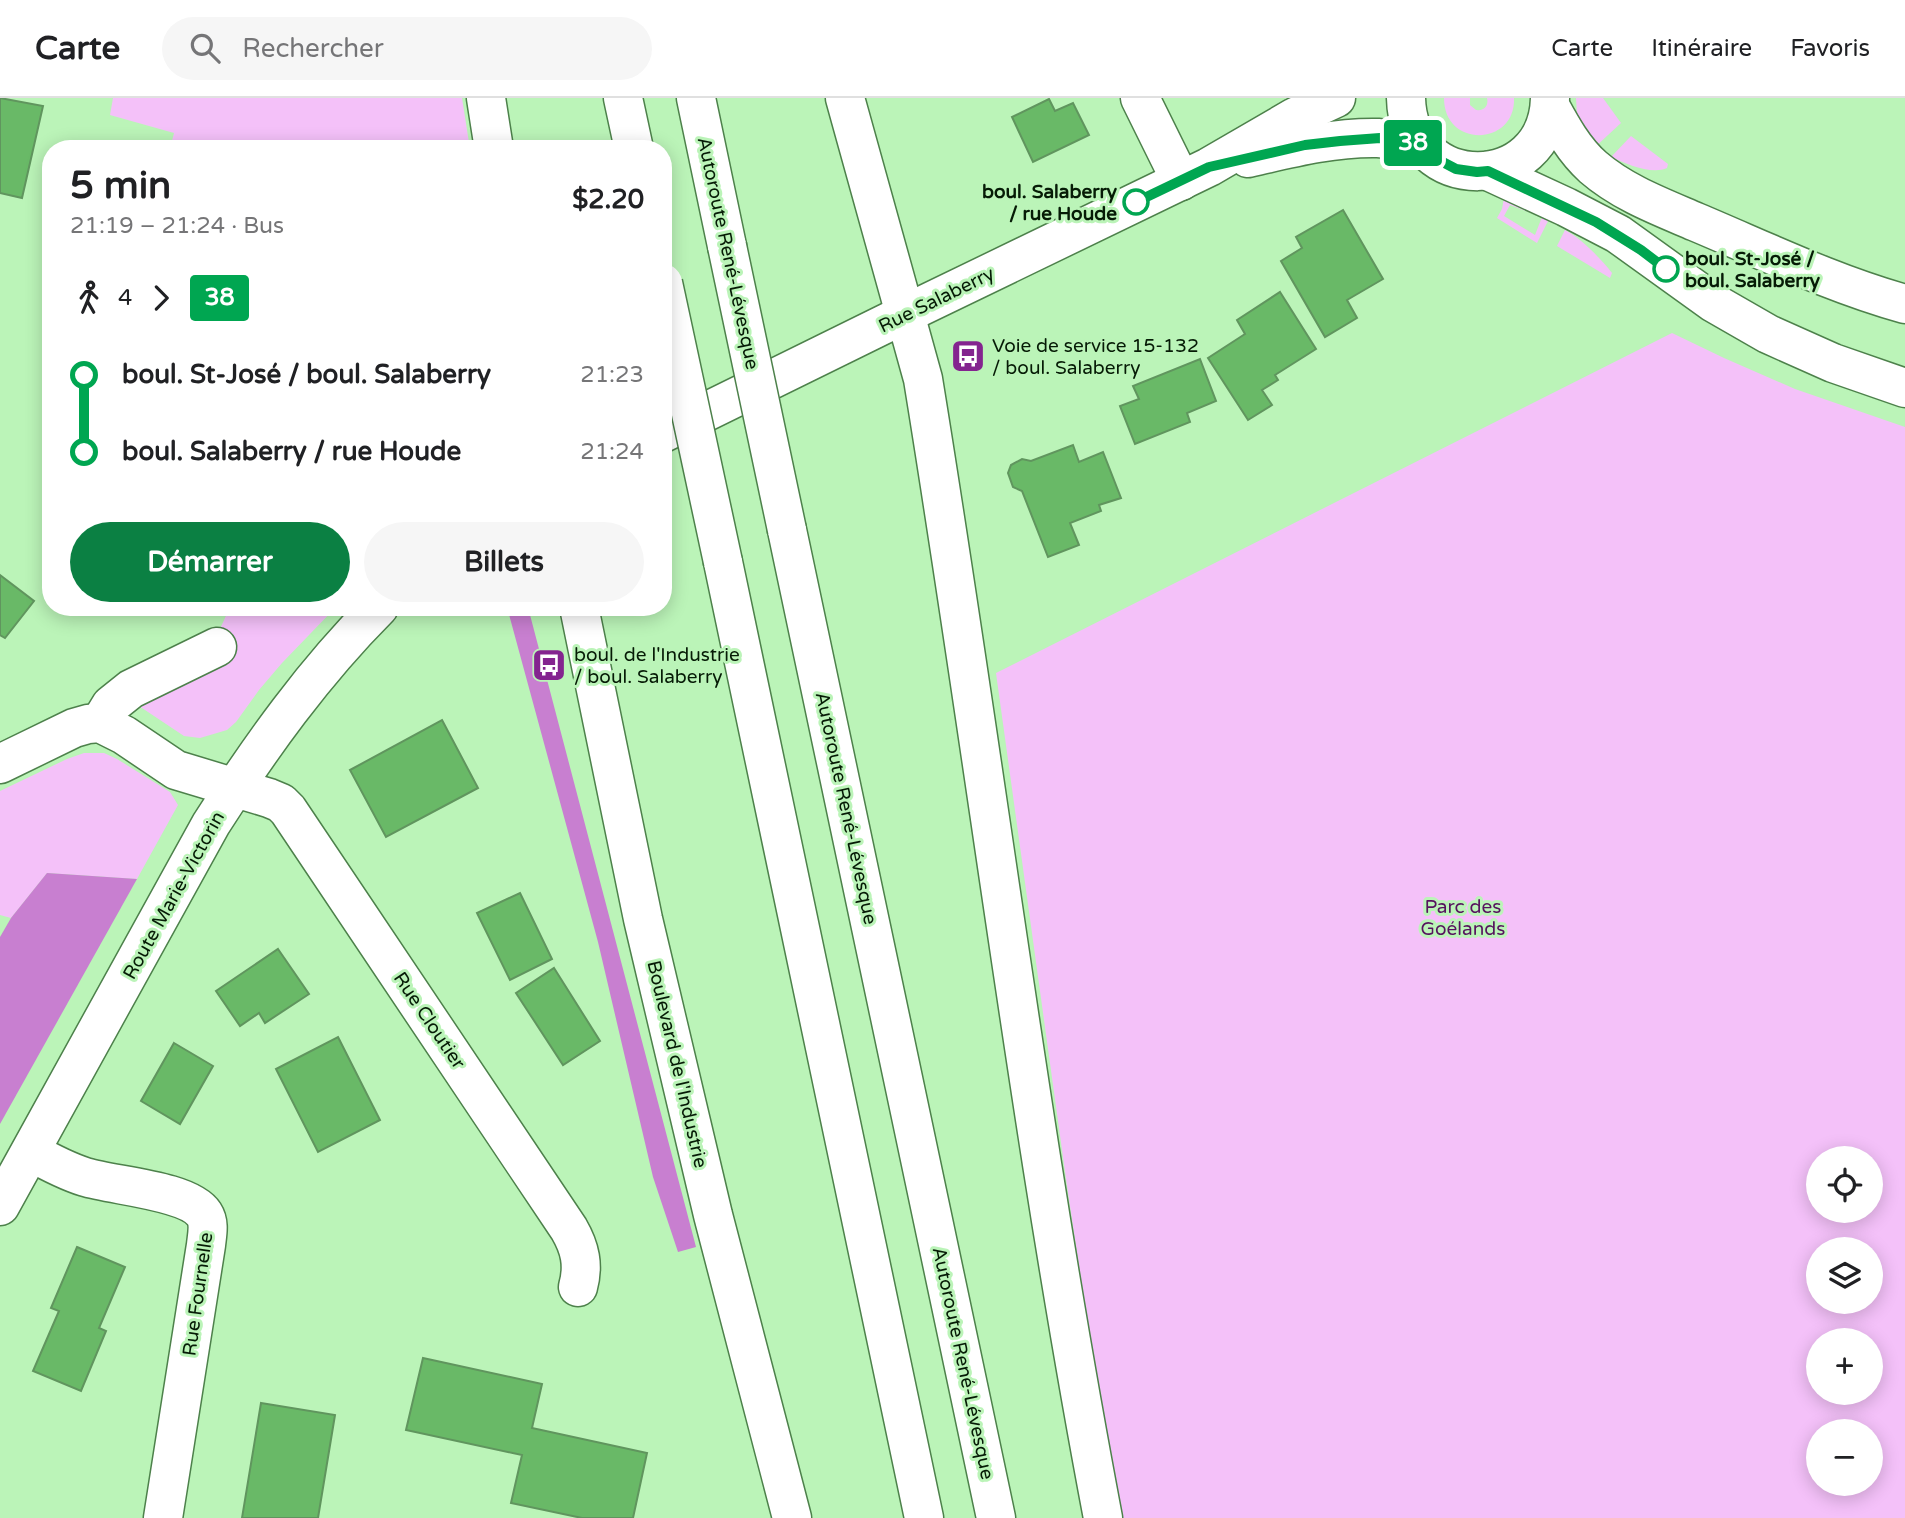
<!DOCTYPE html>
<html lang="fr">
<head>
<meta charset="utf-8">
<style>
  :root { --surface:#fff; --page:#f6f6f6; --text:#202124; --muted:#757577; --line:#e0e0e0; --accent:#0b8043 }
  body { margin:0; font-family:"Varela Round",sans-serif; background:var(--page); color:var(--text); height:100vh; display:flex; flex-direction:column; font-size:26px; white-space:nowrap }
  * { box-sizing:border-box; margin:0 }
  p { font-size:23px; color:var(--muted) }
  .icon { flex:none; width:38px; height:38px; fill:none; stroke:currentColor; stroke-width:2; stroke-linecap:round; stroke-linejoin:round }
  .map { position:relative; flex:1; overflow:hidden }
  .details { position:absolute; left:42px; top:42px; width:630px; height:476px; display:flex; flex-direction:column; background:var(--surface); border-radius:28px; box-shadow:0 4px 18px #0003 }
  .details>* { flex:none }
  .badge { padding:0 14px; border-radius:5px; font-size:24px; line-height:46px }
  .controls { position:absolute; left:1806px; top:1048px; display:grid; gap:14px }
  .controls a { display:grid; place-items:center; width:77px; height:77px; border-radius:50%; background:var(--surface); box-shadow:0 4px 18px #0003; font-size:35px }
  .map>.badge { position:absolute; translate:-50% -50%; box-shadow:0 0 0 4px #fff }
  .legs { display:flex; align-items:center; gap:10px; height:77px; padding:0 28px; font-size:23px }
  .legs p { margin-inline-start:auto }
  .summary { display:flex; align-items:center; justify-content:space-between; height:119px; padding:0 28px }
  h1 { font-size:38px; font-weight:800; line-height:52px }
  .action { display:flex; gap:14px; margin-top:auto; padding:14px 28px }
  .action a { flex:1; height:80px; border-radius:42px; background:var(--accent); color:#fff; font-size:28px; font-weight:800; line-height:80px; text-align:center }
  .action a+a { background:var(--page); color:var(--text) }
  ul { padding:0 28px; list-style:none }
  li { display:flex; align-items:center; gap:24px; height:77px; font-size:26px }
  li i { display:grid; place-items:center; width:10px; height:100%; margin:0 9px; background:currentColor }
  li i::after { content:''; width:18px; height:18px; margin:-9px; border:5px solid; border-radius:50%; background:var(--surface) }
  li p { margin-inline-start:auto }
  li:first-child i { background:linear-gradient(#0000 50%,currentColor 0) }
  li:last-child i { background:linear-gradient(currentColor 50%,#0000 0) }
  header { display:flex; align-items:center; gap:42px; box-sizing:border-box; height:98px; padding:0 35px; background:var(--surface); border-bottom:2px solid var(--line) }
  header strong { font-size:33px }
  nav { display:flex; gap:38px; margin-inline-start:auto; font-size:24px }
  .search { width:490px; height:63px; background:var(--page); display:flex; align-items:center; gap:18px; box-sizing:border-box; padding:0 24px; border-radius:38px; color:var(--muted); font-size:26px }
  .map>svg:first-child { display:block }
  .green { fill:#f4c1f9; fill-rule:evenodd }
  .forest { fill:#c87fd0 }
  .building { fill:#69b967; stroke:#60955e; stroke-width:2 }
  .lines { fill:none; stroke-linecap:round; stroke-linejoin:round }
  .minor-casing { stroke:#4d814b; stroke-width:41 }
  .highway-casing { stroke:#4d814b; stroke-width:41 }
  .minor { stroke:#fff; stroke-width:38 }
  .highway { stroke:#fff; stroke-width:38 }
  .highway-bridge-casing { stroke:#4d814b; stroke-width:41; stroke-linecap:butt }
  .highway-bridge { stroke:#fff; stroke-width:38 }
  .line-1-casing { stroke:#fff; stroke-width:16 }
  .line-1 { stroke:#00a651; stroke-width:10 }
  .stop-1-dot { fill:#fff; stroke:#00a651; stroke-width:3.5 }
  .labels { text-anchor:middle; stroke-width:6; stroke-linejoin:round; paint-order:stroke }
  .stop-label { font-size:19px; font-weight:bold; fill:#061b06; stroke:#bbf4b8; text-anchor:end }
  .street-label { font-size:19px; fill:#061b06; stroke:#bbf4b8 }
  .poi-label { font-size:19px; fill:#061b06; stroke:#bbf4b8; text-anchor:start }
  .park-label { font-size:19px; fill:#56135e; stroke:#bbf4b8 }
</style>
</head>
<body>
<header>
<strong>Carte</strong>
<div class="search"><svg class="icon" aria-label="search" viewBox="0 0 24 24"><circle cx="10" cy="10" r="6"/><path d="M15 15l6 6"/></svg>Rechercher</div>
<nav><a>Carte</a><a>Itinéraire</a><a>Favoris</a></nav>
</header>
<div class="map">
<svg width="1905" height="1420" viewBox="0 0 1905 1420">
  <rect width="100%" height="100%" fill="#bbf4b8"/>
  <!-- green -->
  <g class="green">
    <polygon points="113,0 462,0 470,51 170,51 174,35 110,17"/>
    <path d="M1444,0H1470V7L1476,12C1484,13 1489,8 1487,0H1514C1516,48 1444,51 1444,0Z"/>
    <polygon points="1576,0 1603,0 1621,25 1594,50 1577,17"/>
    <path d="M1631,38L1668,66L1667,70C1652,77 1626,66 1611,59Z"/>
    <path d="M1504,100L1552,115L1537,145L1497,120L1502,111ZM1510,107L1542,119L1535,137L1504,118Z"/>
    <path d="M1565,132C1581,140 1601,161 1612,175L1610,180L1557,148Z"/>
    <path d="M1672,235L1724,260L1795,291L1905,329V1420H1121L1090,1242L1067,1088L996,575ZM1818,1060H1871V1113H1818ZM1818,1152H1871V1204H1818ZM1818,1242H1871V1295H1818ZM1818,1334H1871V1386H1818Z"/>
    <polygon points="230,509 336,509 282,565 259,592 236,624 227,632 200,640 184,638 139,608 219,533"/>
    <polygon points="84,655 104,655 117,661 170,694 178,707 137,781 47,775 11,820 0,817 0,693 67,661"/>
  </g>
  <!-- forest -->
  <g class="forest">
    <polygon points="507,509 528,509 529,513 696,1149 678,1154 653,1079 598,844"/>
    <polygon points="47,775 137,781 0,1026 0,839 11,820"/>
  </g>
  <!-- building -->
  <g class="building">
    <polygon points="0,0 43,8 22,100 0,95"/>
    <polygon points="1049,1 1055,13 1073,5 1089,37 1033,64 1012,19"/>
    <polygon points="1343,112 1383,181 1347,202 1357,220 1325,239 1281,163 1302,150 1296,139"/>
    <polygon points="1280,194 1316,251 1275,277 1278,282 1262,292 1272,307 1248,322 1208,260 1245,236 1237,222"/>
    <polygon points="1200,261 1216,303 1187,315 1190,324 1135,346 1120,308 1139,301 1133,288"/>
    <polygon points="1073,347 1079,364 1103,354 1121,400 1099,407 1101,413 1070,425 1079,447 1048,459 1022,393 1013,389 1008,375 1011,367 1022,361 1031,363"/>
    <polygon points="0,477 34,503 5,540 0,537"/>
    <polygon points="442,622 478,690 386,739 350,672"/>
    <polygon points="520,795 552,861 510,882 477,815"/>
    <polygon points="278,851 309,896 265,925 259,915 240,928 216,893"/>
    <polygon points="554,870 600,943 563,967 516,895"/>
    <polygon points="338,939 380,1022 318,1054 276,971"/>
    <polygon points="174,945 213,968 180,1026 141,1003"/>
    <polygon points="77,1149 125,1169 99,1230 106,1233 81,1293 33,1273 59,1213 51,1210"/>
    <polygon points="423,1260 542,1286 532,1330 647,1355 633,1420 582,1420 511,1405 522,1357 406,1332"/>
    <polygon points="261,1305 335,1317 318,1420 242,1420"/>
  </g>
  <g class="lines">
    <!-- minor casing -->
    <g class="minor-casing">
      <g id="minor">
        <polyline points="1140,0 1181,83"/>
        <path d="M1406,0C1408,98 1548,97 1550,0"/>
        <path d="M1550,8C1562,30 1574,52 1593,69C1623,95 1661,109 1696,124C1765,153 1833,186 1905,206"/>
        <path d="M1248,60C1291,50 1334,39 1378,40C1392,41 1407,44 1421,47"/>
        <polyline points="1488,73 1566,109 1618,136 1714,205 1768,236 1833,265 1905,290"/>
        <path d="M905,216L923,281C985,660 1031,1042 1103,1420"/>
        <polyline points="663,335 905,216 1209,69 1295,19 1336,0"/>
        <polyline points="579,509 643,821 713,1117 792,1420"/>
        <polyline points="100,625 111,607 131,591 217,549"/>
        <path d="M0,666L74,630L88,626L100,625L124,637L176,672L269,700L281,705L288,712L569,1131C580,1150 584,1167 578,1189"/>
        <path d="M31,1054C49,1064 66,1073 85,1079C114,1088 188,1092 204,1116C210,1125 207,1137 206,1147L163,1420"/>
        <path d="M0,1108L211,726C261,648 314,574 379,509"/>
      </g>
    </g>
    <!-- highway casing -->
    <g class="highway-casing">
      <g id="highway">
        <polyline points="486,0 494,51"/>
        <polyline points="623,0 634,51"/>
        <polyline points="696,0 727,148"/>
        <polyline points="845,0 905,216"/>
        <polyline points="787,432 996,1420"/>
        <polyline points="723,464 924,1420"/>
      </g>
    </g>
    <!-- minor -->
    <use href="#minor" class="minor"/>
    <!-- highway -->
    <use href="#highway" class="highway"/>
    <!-- highway-bridge casing -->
    <g class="highway-bridge-casing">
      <g id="highway-bridge">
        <polyline points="727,148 787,432"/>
        <polyline points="663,185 723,464"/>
      </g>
    </g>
    <!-- highway-bridge -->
    <use href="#highway-bridge" class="highway-bridge"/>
  </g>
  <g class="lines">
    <!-- line-1 casing -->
    <g class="line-1-casing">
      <polyline id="line-1" points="1136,104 1209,69 1305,47 1340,43 1380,40 1421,47 1437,61 1456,71 1477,74 1488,73 1596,124 1641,152 1666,171"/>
    </g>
    <!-- line-1 -->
    <use href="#line-1" class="line-1"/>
  </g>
  <!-- icons -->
  <defs>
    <g id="bus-square" transform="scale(1.75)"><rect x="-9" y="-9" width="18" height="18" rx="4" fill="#84248f" stroke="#bbf4b8"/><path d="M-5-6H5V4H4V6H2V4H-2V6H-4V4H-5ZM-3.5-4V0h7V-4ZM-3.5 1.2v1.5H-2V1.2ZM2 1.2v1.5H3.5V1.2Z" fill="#fff"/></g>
  </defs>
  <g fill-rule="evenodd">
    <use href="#bus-square" x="968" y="258"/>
    <use href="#bus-square" x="549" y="567"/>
  </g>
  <!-- markers -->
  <g class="stop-1-dot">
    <circle cx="1136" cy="104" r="12"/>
    <circle cx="1666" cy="171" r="12"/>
  </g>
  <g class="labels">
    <!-- stop labels -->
    <g class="stop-label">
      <text x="1117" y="100">boul. Salaberry<tspan x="1117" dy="22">/ rue Houde</tspan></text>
      <text x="1685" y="167" text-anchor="start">boul. St-José /<tspan x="1685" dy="22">boul. Salaberry</tspan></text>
    </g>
    <!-- street labels -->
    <g class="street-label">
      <text transform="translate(729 155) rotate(78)" y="7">Autoroute René-Lévesque</text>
      <text transform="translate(936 201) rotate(-26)" y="7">Rue Salaberry</text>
      <text transform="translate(847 710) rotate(78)" y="7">Autoroute René-Lévesque</text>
      <text transform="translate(173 797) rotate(-61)" y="7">Route Marie-Victorin</text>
      <text transform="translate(430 922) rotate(56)" y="7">Rue Cloutier</text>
      <text transform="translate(678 966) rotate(77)" y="7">Boulevard de l'Industrie</text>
      <text transform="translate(197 1196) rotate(-82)" y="7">Rue Fournelle</text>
      <text transform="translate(964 1265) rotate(78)" y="7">Autoroute René-Lévesque</text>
    </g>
    <!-- poi labels -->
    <g class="poi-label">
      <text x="992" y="254">Voie de service 15-132<tspan x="992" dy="22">/ boul. Salaberry</tspan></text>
      <text x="574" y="563">boul. de l'Industrie<tspan x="574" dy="22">/ boul. Salaberry</tspan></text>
    </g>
    <!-- park labels -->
    <g class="park-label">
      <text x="1463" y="815">Parc des<tspan x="1463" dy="22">Goélands</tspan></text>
    </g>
  </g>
</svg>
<div class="controls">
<a><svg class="icon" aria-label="locate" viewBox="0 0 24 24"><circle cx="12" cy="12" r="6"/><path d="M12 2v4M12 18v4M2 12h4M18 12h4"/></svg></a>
<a><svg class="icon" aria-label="layers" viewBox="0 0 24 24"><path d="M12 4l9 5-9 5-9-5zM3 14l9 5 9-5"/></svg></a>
<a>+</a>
<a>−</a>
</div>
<b class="badge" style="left:1413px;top:45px;background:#00a651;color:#fff">38</b>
<section class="details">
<div class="summary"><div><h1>5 min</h1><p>21:19 – 21:24 · Bus</p></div><b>$2.20</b></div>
<div class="legs"><svg class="icon" aria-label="walk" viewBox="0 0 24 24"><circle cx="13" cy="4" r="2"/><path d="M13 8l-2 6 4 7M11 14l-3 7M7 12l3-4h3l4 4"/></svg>4<svg class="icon" aria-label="forward" viewBox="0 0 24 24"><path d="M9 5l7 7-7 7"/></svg><b class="badge" style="background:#00a651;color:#fff">38</b></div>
<ul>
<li><i style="color:#00a651"></i><b>boul. St-José / boul. Salaberry</b><p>21:23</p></li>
<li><i style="color:#00a651"></i><b>boul. Salaberry / rue Houde</b><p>21:24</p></li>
</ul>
<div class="action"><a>Démarrer</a><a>Billets</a></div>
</section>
</div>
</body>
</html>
